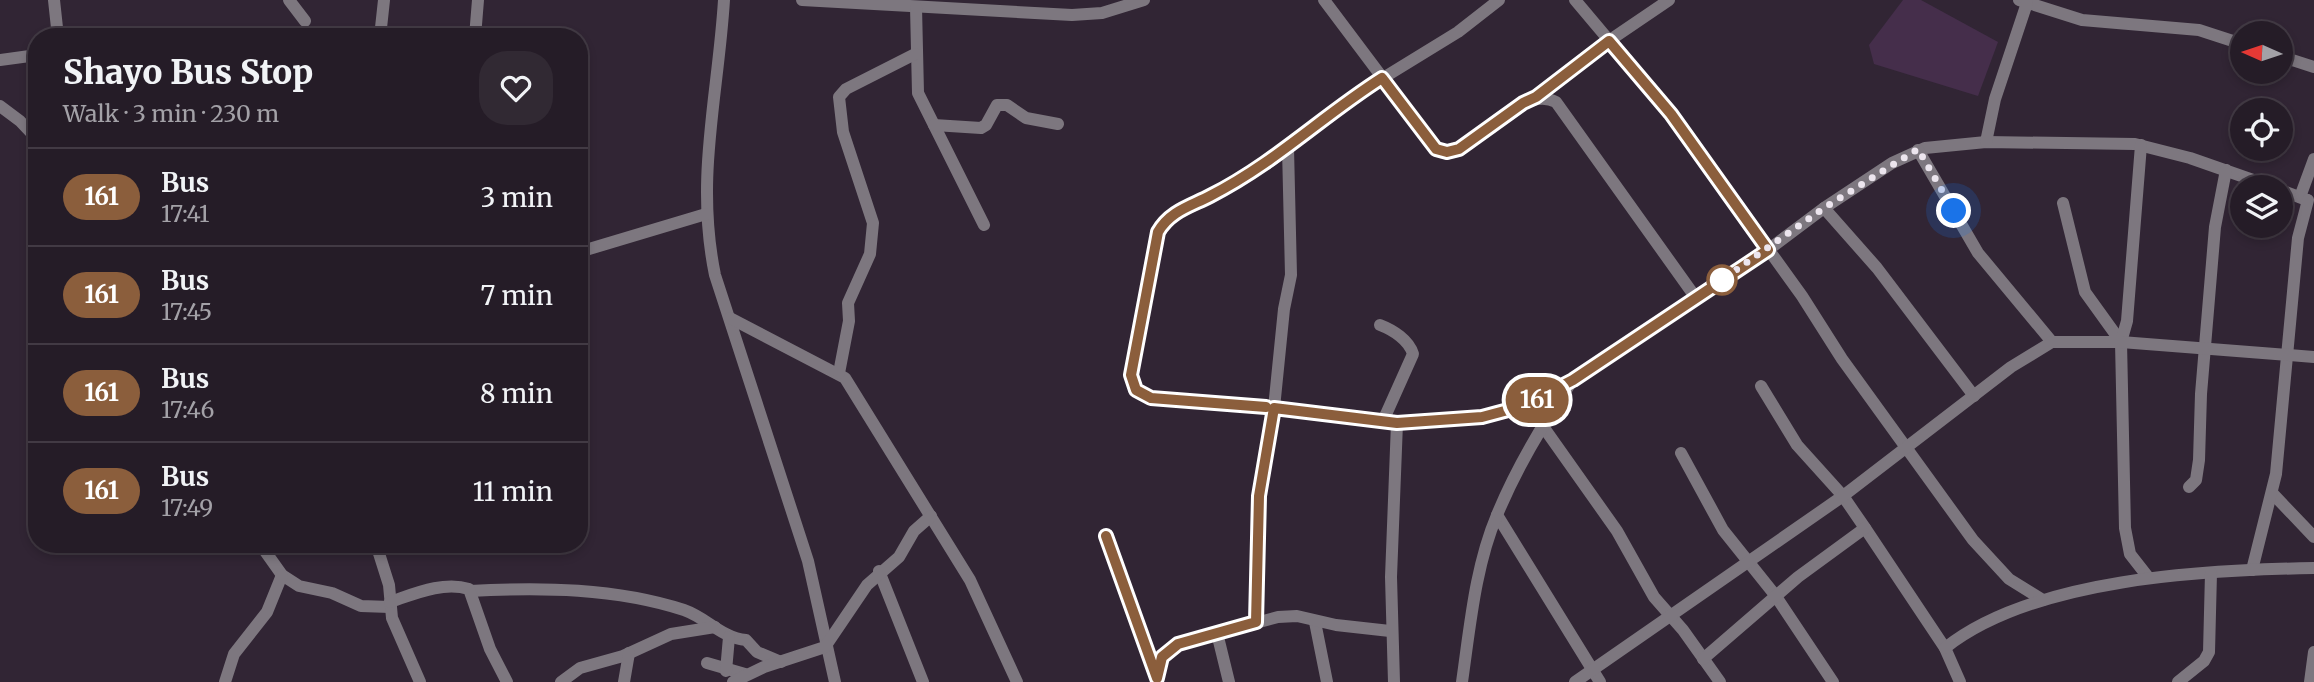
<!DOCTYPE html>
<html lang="en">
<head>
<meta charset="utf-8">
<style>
  :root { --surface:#251c27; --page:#312933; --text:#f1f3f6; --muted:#a3a1a7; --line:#423a44 }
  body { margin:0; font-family:Merriweather,serif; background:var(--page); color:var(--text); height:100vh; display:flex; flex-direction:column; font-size:26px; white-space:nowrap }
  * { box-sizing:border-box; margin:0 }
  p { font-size:23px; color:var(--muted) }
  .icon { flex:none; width:38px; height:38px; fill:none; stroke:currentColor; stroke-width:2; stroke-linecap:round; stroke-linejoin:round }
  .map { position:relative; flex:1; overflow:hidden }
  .panel { position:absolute; left:28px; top:28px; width:560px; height:525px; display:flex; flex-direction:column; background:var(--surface); border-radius:28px; box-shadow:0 4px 10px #0003,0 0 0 2px var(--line) }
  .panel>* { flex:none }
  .badge { padding:0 14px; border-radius:23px; font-size:24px; line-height:46px }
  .needle { width:46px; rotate:273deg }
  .buttons { position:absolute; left:2230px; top:21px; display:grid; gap:14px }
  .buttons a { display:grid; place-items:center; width:63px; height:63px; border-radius:50%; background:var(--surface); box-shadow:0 4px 10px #0003,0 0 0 2px var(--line); font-size:35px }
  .you { position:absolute; width:35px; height:35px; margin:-18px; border:5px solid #fff; border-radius:50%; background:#1a73e8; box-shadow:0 0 0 10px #1a73e833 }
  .map>.badge { position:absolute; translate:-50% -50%; box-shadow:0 0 0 4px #fff }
  .round { display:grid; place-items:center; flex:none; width:74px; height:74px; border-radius:28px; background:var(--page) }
  .overview { display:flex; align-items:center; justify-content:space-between; height:119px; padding:0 35px }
  h1 { font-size:33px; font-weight:800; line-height:52px }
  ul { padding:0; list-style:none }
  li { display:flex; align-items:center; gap:21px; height:98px; padding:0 35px; border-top:2px solid var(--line) }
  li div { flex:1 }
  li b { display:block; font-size:26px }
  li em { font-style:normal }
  li .badge { min-width:77px; font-weight:700; text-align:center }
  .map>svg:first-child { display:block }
  .green { fill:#452e4b }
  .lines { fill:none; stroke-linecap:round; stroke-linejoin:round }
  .minor { stroke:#7d777f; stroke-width:12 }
  .line-casing { stroke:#fff; stroke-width:16 }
  .line { stroke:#8b5e3c; stroke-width:10 }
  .walk { stroke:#ece5ee; stroke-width:7; stroke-dasharray:0 12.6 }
  .stop-dot { fill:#fff; stroke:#8b5e3c; stroke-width:3.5 }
</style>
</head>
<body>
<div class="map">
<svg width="2314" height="682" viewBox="0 0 2314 682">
  <rect width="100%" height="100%" fill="#312534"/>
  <!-- green -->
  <polygon class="green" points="1903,0 1921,0 1998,42 1978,96 1874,64 1869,45"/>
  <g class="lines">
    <!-- minor -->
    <g class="minor">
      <polyline points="54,0 58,37"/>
      <polyline points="289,0 305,21"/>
      <path d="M724,0C718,97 695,178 715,275L808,561L835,682"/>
      <polyline points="802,0 1072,15 1102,13 1144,0"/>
      <path d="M1324,0L1436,149L1447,152L1459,149C1485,132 1526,86 1556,102L1696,298"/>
      <polyline points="1499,0 1458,32 1357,94 1271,161 1168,218 1158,232 1143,306 1131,375 1139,393 1151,398 1249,405 1397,423 1482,417 1523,406 1573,380 1768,250 1824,208 1892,163 1925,148 1986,142 2135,144 2190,158 2273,187"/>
      <polyline points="1575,0 1671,114 1802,296 1842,359 1973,540 2009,579 2043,600"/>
      <polyline points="2019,0 2082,20 2199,30 2242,44"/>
      <polyline points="916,7 918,93 984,225"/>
      <polyline points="380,37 384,0"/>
      <polyline points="475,37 478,0"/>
      <polyline points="2280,56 2314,67"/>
      <polyline points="0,60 37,55"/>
      <polyline points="1536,97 1588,55 1669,0"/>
      <polyline points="0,106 20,121 37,139"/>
      <polyline points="934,125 981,128 986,125 997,105 1007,105 1026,118 1058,124"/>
      <polyline points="1986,142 1995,99 2027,3"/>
      <polyline points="1918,150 1978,253 2052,342"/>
      <polyline points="2280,190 2307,200"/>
      <polyline points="2300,197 2314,159"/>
      <polyline points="2063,203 2085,292 2121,342 2125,528 2130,554 2148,577"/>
      <polyline points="1824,208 1877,268 1974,396"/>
      <polyline points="579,252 706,214"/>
      <polyline points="730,318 845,378 970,580 1017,682"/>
      <path d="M1380,325C1393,330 1409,340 1413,354L1383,421"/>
      <polyline points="2121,342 2127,321 2141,145"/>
      <polyline points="839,373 849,321 848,303 870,254 873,223 843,132 839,97 846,89 915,54"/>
      <polyline points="1761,386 1797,445 1843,496 1865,528 1945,648 1960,682"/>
      <polyline points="1542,425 1617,531 1654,597 1683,630 1720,682"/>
      <polyline points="1681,453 1723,530 1775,595 1833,682"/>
      <polyline points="2189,487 2196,480 2199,460 2201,394 2215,227 2226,170"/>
      <polyline points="2273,494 2314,537"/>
      <polyline points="1497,515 1600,682"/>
      <polyline points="1106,536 1156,675"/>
      <polyline points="260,544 282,575 299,586 332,593 361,606 390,607"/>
      <polyline points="376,544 389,585 392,618 420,682"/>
      <polyline points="2252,570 2276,474 2298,238 2308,200"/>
      <polyline points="879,571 923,682"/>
      <path d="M470,591C541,587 616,588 684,610C707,618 722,638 746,640L757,652L781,662"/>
      <path d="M390,602C414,594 443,581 469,589L490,649L507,682"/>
      <polyline points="1315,622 1327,682"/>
      <polyline points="1256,623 1259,497 1273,418 1284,309 1291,275 1288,148"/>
      <polyline points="1217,633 1229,682"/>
      <path d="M1945,648C2033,578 2205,570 2314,568"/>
      <polyline points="1703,659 1798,577 1865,528"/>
      <polyline points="707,663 745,674"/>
      <polyline points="726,671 729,637"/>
      <polyline points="1157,678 1162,657 1178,644 1278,617 1297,616 1336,625 1390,631"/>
      <polyline points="225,682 234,654 267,612 282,575"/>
      <polyline points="561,682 580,668 623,656 671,634 715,627"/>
      <polyline points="624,682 629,653"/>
      <polyline points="733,682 764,667 825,647 867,585 899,557 914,531 931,516"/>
      <polyline points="1394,682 1391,577 1397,423"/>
      <path d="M1462,682C1470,627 1475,567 1497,515C1516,469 1542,425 1570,384"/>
      <polyline points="1575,682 1843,496 2011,367 2052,342 2121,342 2314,357"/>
      <polyline points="2178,682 2204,661 2209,652 2211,573"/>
      <polyline points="2310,682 2314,652"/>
    </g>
  </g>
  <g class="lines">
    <!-- line casing -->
    <g class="line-casing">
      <path id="line" d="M1106,536L1157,678L1162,657L1178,644L1256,622L1259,496L1274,408L1397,423L1482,417L1523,406L1573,380L1768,250L1671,114L1609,41L1536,97L1523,103L1459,149L1447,152L1436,149L1382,78C1322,116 1275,163 1210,196C1191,206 1170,211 1158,232L1131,375L1136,390L1151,398L1266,407"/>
    </g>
    <!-- line -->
    <use href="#line" class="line"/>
    <!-- walk -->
    <polyline class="walk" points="1722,280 1719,282 1824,208 1918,149 1954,211"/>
  </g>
  <!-- markers -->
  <circle class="stop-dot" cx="1722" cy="280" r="14"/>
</svg>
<div class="buttons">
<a><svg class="needle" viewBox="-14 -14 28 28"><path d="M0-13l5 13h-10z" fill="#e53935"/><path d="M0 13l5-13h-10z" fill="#a3a1a7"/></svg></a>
<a><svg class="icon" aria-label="locate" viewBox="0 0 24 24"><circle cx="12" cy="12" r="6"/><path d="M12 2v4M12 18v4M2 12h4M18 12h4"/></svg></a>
<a><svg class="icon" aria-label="layers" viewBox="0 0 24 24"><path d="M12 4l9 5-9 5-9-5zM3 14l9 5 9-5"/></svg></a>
</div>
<div class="you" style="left:1954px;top:211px"></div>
<b class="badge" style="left:1537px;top:400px;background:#8b5e3c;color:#fff">161</b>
<section class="panel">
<div class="overview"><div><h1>Shayo Bus Stop</h1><p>Walk · 3 min · 230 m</p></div><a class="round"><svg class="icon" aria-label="heart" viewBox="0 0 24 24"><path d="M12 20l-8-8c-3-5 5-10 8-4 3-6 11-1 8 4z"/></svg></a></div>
<ul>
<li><span class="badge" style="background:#8b5e3c;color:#fff">161</span><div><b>Bus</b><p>17:41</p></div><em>3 min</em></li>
<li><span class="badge" style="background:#8b5e3c;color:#fff">161</span><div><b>Bus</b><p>17:45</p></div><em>7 min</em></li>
<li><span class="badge" style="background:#8b5e3c;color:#fff">161</span><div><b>Bus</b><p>17:46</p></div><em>8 min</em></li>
<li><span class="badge" style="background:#8b5e3c;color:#fff">161</span><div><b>Bus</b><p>17:49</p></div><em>11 min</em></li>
</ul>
</section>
</div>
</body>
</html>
